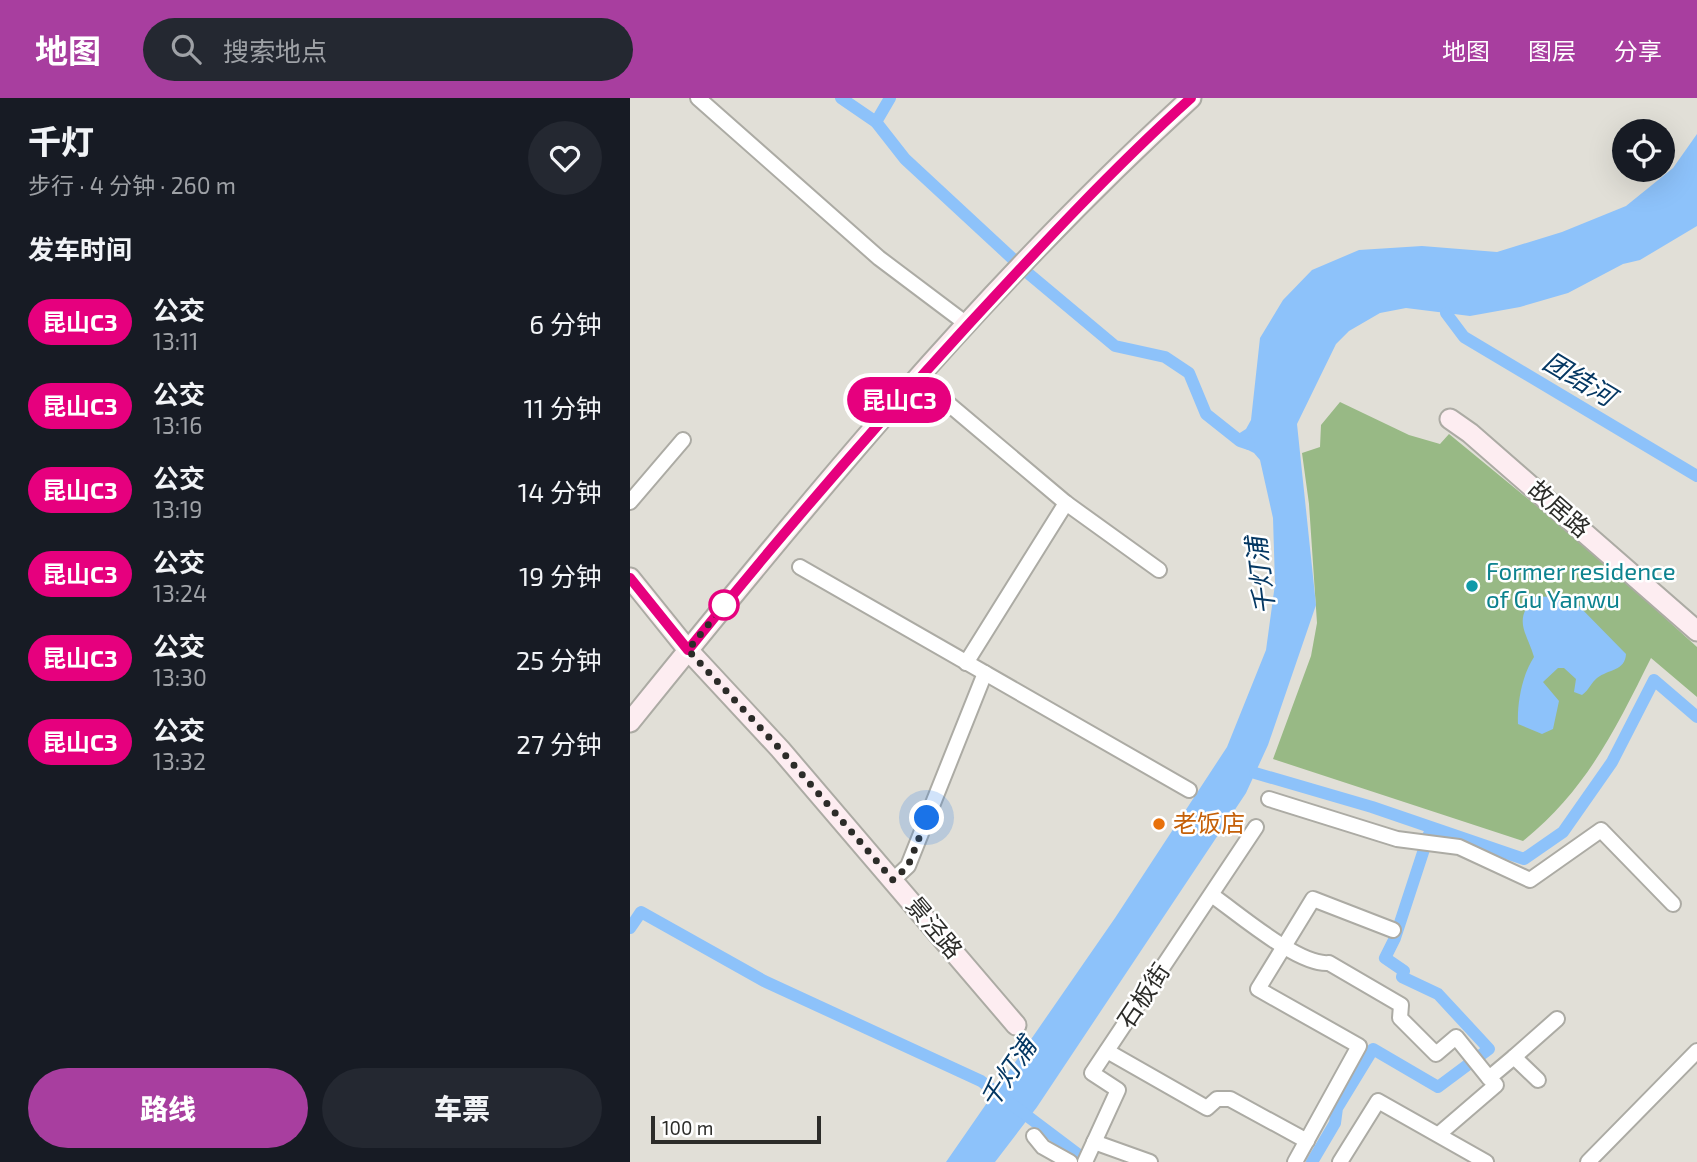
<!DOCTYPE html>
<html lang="zh">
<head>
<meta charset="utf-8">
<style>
  :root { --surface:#171b24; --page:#242831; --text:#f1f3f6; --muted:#9ea1a6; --accent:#a83e9f }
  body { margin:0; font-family:"Exo 2","Noto Sans SC",sans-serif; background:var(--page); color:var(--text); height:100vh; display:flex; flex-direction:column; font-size:26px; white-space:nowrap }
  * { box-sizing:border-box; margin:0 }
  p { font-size:23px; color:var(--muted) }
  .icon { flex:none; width:38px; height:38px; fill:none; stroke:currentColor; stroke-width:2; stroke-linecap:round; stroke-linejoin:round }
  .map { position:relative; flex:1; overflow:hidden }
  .side { display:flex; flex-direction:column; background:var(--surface); width:630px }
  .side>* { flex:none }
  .badge { padding:0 14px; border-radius:23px; font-size:24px; line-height:46px }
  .buttons { position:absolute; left:982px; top:21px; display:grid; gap:14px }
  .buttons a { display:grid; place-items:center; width:63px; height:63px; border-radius:50%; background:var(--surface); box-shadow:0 7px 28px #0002; font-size:35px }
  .scale { position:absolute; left:21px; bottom:18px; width:170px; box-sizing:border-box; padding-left:7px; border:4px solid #2c2c29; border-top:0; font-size:19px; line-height:24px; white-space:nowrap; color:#2c2c29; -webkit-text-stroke:5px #fff; paint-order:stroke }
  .you { position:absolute; width:35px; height:35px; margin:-18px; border:5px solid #fff; border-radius:50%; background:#1a73e8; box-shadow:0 0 0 10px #1a73e833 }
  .map>.badge { position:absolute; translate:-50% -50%; box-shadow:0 0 0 4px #fff }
  h2 { padding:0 28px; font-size:26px; line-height:63px }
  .round { display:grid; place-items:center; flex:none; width:74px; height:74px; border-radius:37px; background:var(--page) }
  .headline { display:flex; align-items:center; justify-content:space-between; height:119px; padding:0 28px }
  h1 { font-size:33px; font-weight:800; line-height:52px }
  .primary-button { display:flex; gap:14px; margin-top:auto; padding:14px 28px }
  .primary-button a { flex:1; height:80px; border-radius:42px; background:var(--accent); color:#fff; font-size:28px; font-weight:800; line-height:80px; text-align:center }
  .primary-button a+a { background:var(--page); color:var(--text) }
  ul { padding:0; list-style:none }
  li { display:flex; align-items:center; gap:21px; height:84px; padding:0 28px }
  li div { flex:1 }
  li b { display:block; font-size:26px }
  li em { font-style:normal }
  li .badge { min-width:77px; font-weight:700; text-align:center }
  header { display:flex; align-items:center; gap:42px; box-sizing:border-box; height:98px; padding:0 35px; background:var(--accent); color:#fff }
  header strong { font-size:33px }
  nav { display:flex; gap:38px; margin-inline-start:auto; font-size:24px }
  .search { width:490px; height:63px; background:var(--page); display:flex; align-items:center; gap:18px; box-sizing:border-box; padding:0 24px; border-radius:38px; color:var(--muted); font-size:26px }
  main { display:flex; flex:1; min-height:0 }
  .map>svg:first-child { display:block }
  .green { fill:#98b985 }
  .water { fill:#8dc2fa }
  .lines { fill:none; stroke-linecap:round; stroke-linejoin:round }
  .canal { stroke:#8dc2fa; stroke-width:12 }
  .street-casing { stroke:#acaba4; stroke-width:18 }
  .secondary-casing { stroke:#acaba4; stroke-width:23 }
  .street { stroke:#fff; stroke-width:14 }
  .secondary { stroke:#fdedf1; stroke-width:19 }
  .line-casing { stroke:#fff; stroke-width:16 }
  .line { stroke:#e6007e; stroke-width:10 }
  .walk { stroke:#2c2c29; stroke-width:7; stroke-dasharray:0 12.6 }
  .culture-dot { fill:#0f9aa8; stroke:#fff; stroke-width:2.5 }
  .stop-dot { fill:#fff; stroke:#e6007e; stroke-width:3.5 }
  .food-dot { fill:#e8710a; stroke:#fff; stroke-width:2.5 }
  .labels { text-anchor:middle; stroke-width:5; stroke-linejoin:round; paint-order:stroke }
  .street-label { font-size:24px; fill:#2c2c29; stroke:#fff }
  .culture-label { font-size:24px; fill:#0d838f; stroke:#fff; text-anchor:start }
  .food-label { font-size:24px; fill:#c56008; stroke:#fff; text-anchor:start }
  .water-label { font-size:26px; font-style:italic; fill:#053863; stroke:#fff }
</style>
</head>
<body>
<header>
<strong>地图</strong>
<div class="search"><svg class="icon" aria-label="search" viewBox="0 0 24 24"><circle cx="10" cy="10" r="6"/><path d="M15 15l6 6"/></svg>搜索地点</div>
<nav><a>地图</a><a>图层</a><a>分享</a></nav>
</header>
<main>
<section class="side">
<div class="headline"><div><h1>千灯</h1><p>步行 · 4 分钟 · 260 m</p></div><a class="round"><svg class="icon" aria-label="heart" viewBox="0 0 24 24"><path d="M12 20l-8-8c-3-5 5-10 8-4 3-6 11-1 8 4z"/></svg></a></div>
<h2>发车时间</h2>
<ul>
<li><span class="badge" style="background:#e6007e;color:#fff">昆山C3</span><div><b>公交</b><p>13:11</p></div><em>6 分钟</em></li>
<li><span class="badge" style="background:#e6007e;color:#fff">昆山C3</span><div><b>公交</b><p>13:16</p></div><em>11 分钟</em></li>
<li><span class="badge" style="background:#e6007e;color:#fff">昆山C3</span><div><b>公交</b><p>13:19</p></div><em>14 分钟</em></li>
<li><span class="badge" style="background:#e6007e;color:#fff">昆山C3</span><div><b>公交</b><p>13:24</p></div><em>19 分钟</em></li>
<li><span class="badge" style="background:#e6007e;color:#fff">昆山C3</span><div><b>公交</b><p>13:30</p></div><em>25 分钟</em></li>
<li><span class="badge" style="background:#e6007e;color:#fff">昆山C3</span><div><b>公交</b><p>13:32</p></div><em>27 分钟</em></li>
</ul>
<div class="primary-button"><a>路线</a><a>车票</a></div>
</section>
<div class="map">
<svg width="1067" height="1064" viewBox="0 0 1067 1064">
  <rect width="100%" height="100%" fill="#e1dfd7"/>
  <!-- green -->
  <path class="green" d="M710,304L779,337L810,346L819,336L958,450L1067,549V599L1021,560C985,632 957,691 893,743L643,661L681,558L687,525L679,406L672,355L690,349L691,327Z"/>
  <!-- water -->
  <g class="water">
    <polygon points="1067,36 1067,128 1010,162 993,166 938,195 890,209 840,218 776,210 750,215 719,233 706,246 667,326 686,507 638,647 616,695 407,1009 365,1064 316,1064 485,820 597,649 636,552 645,486 643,420 630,362 624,355 608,347 605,338 616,331 621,322 630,240 653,202 682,172 729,152 792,148 867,154 932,134 996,108 1043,70"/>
    <path d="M933,498L945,504L996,556C995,573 979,571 967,580C961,585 959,592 952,597L944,594L946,581L934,570H928L913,584L929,603L923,631L912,636L888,626C887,605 892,577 904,559C897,534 882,523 905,499Z"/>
  </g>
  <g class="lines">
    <!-- canal -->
    <g class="canal">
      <polyline points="211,0 246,24 275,61 384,162"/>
      <polyline points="246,24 260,0"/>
      <polyline points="399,176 485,248 535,259 559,275 576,316 610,343 619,346"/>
      <polyline points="816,215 834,239 1067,378"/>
      <polyline points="625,675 742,709 894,761 933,734 982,664 1024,582 1067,619"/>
      <polyline points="0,830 11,814 134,883 351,983 453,1060"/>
      <polyline points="682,1064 705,1025 707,1010 743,951 808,989 859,951 808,896 772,879 774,873 755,860 765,840 799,736"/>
    </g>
    <!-- street casing -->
    <g class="street-casing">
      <g id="street">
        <polyline points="68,0 249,160 338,227"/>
        <polyline points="289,281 436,405 529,472"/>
        <polyline points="0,404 53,342"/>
        <polyline points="170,469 559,692"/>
        <polyline points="336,565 436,405"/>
        <polyline points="639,701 767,741 829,749 900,782 971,732 1043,806"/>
        <polyline points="263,782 278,768 355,575"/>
        <path d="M583,798C609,816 669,868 699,865L771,907L770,920L806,956L826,939L859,980L884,959L908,982"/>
        <polyline points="477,953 577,1010 587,1001 600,1001 677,1043"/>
        <polyline points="884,959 927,921"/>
        <polyline points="809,1036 866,987 859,980"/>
        <polyline points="404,1038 413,1049 440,1064"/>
        <polyline points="464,1044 520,1064"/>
        <polyline points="455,1064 488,992 462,975 626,729"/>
        <polyline points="665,1064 729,948 628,891 683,801 763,832"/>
        <polyline points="710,1064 748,1003 856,1064"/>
        <polyline points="958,1064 1067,953"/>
      </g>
    </g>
    <!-- secondary casing -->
    <g class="secondary-casing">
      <g id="secondary">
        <polyline points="820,321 840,335 1067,533"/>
        <polyline points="0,480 58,552 150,651 386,927"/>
        <path d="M0,624C175,407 354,189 561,0"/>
      </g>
    </g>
    <!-- street -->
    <use href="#street" class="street"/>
    <!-- secondary -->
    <use href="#secondary" class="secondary"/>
  </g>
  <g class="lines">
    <!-- line casing -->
    <g class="line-casing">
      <path id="line" d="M0,480L58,552C148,440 241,333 338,227C410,149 482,71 561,0"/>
    </g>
    <!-- line -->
    <use href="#line" class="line"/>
    <!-- walk -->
    <polyline class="walk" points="94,507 58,552 150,651 263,782 278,768 297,720"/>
  </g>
  <!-- markers -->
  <circle class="culture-dot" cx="842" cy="488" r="7"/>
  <circle class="stop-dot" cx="94" cy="507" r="14"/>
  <circle class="food-dot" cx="529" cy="726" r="7"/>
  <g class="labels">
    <!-- street labels -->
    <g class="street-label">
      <text transform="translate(929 411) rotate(41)" y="8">故居路</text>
      <text transform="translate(304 830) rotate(50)" y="8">景泾路</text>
      <text transform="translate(514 898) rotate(-56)" y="8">石板街</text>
    </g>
    <!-- culture labels -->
    <g class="culture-label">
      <text x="856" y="482">Former residence<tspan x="856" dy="28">of Gu Yanwu</tspan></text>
    </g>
    <!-- food labels -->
    <g class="food-label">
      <text x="543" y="734">老饭店</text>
    </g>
    <!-- water labels -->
    <g class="water-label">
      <text transform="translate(949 281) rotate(31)" y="9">团结河</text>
      <text transform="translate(631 478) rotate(-97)" y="9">千灯浦</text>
      <text transform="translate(378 975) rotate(-56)" y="9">千灯浦</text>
    </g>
  </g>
</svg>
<div class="buttons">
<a><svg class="icon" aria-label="locate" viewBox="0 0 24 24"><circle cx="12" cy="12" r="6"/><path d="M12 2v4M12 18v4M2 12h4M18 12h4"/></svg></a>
</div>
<div class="scale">100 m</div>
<div class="you" style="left:297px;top:720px"></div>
<b class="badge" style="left:269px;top:302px;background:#e6007e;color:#fff">昆山C3</b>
</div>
</main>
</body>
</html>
